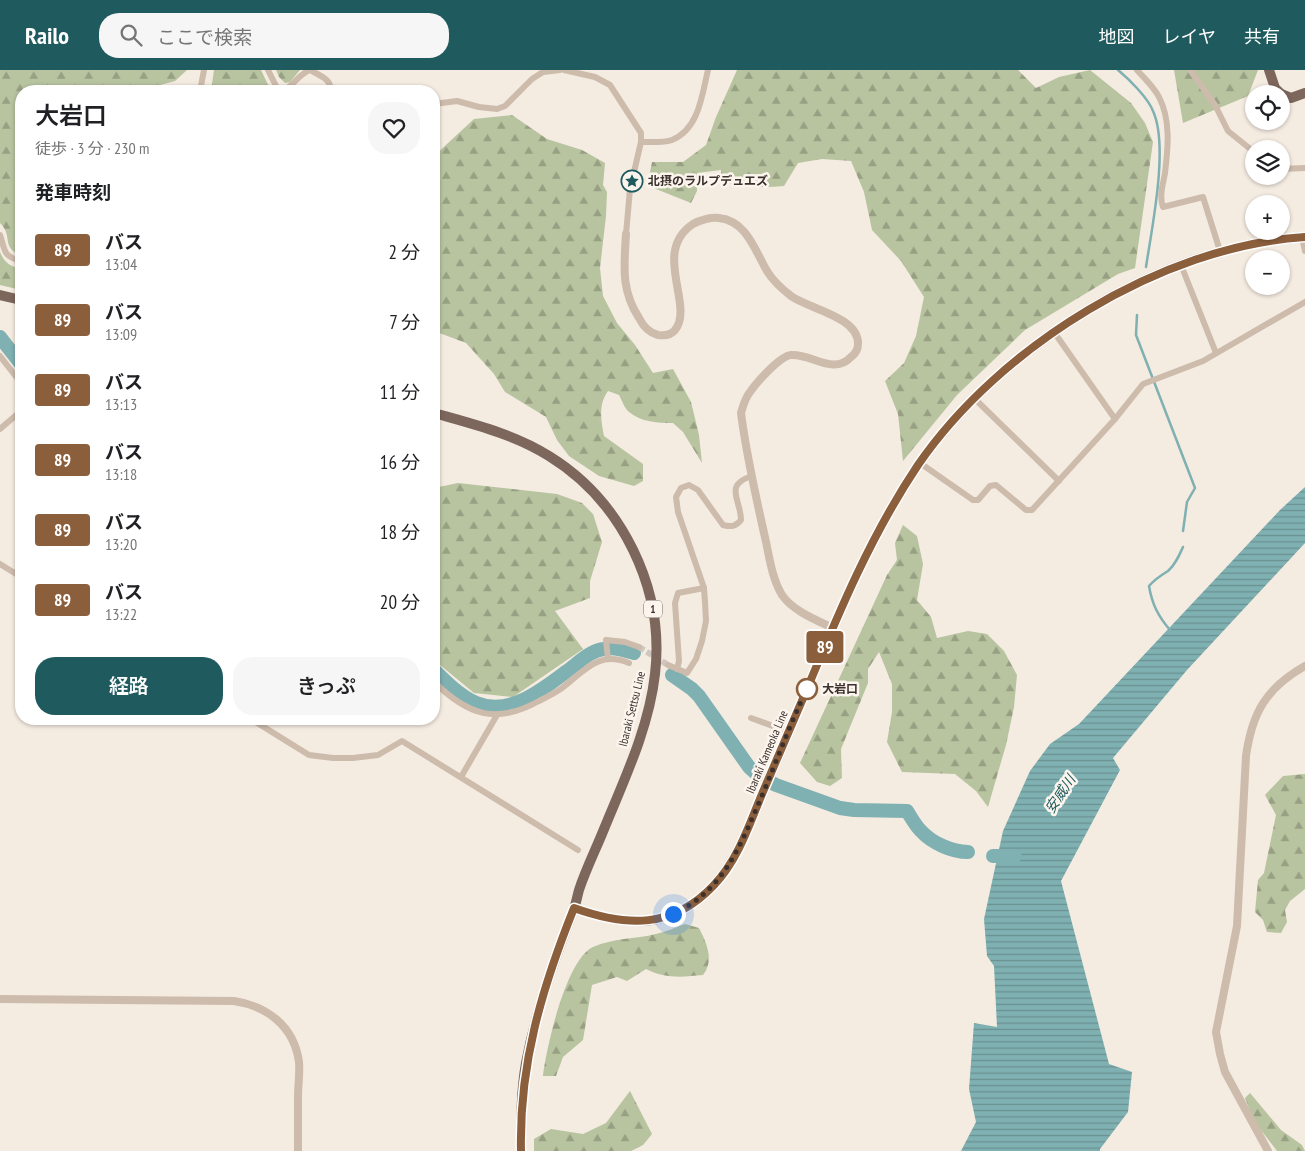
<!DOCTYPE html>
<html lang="ja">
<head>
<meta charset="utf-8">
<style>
  :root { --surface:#fff; --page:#f6f6f6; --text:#202124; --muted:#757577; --accent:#1f5a5e }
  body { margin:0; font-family:"PT Sans Narrow","Noto Sans JP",sans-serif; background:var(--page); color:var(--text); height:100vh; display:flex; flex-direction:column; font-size:19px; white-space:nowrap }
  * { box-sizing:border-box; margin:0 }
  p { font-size:16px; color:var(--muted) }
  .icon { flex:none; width:28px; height:28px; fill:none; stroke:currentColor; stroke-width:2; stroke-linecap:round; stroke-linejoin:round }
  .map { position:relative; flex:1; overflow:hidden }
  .drawer { position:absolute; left:15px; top:15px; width:425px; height:640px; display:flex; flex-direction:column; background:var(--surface); border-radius:20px; box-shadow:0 1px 4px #0004 }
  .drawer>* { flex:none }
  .badge { padding:0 10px; border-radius:4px; font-size:18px; line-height:32px }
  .controls { position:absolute; left:1245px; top:15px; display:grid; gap:10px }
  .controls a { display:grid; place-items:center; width:45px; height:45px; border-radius:50%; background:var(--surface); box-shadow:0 1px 4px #0004; font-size:25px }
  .you { position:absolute; width:25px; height:25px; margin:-12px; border:4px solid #fff; border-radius:50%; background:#1a73e8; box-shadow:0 0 0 8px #1a73e833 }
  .map>.badge { position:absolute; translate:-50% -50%; box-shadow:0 0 0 2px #fff }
  h2 { padding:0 20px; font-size:19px; line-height:45px }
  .round { display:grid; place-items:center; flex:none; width:52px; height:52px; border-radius:20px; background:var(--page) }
  .overview { display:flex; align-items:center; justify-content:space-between; height:85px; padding:0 20px }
  h1 { font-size:24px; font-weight:600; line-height:38px }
  .button { display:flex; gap:10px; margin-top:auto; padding:10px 20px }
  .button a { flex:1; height:58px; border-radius:20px; background:var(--accent); color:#fff; font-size:20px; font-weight:600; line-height:58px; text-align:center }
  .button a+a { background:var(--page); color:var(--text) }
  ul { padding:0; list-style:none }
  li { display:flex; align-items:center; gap:15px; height:70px; padding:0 20px }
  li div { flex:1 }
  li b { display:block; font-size:19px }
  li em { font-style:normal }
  li .badge { min-width:55px; font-weight:700; text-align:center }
  header { display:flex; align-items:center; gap:30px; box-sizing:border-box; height:70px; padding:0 25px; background:var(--accent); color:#fff }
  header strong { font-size:24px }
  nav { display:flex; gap:28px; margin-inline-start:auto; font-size:18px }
  .search { width:350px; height:45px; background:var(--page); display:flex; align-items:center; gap:12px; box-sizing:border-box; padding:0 18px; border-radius:20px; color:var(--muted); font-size:19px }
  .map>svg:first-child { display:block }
  .forest { fill:url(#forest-firs) }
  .water { fill:url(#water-rules) }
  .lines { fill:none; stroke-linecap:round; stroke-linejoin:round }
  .stream { stroke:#7fb0b2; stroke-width:2.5 }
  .river { stroke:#7fb0b2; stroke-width:14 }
  .minor-tunnel { stroke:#cfc6bd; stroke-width:6; stroke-dasharray:6 3; stroke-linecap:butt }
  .minor { stroke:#cdbbac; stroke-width:6 }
  .tertiary { stroke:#cdbbac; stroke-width:8 }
  .primary { stroke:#7d675c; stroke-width:10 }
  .line-casing { stroke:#fff; stroke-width:11 }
  .line { stroke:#8b5e3c; stroke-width:8 }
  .walk { stroke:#3b302b; stroke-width:5; stroke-dasharray:0 9 }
  .stop-dot { fill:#fff; stroke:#8b5e3c; stroke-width:2.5 }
  .labels { text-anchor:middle; stroke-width:5; stroke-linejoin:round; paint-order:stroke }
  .shield { fill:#fbf5ee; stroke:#756b66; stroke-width:1 }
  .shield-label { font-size:11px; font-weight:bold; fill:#3b302b }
  .poi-label { font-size:12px; font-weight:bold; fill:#3b302b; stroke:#fbf5ee; text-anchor:start }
  .stop-label { font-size:12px; font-weight:bold; fill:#3b302b; stroke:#fbf5ee; text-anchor:start }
  .street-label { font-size:12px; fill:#3b302b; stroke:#fbf5ee }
  .water-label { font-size:14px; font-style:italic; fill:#1f5a5e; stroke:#fbf5ee }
</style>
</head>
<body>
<header>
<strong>Railo</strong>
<div class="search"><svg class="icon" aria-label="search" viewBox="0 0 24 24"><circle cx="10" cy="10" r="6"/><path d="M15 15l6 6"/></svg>ここで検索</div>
<nav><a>地図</a><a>レイヤ</a><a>共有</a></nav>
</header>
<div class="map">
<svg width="1305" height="1081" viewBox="0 0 1305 1081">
  <defs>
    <pattern id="forest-firs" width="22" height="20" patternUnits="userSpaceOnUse" patternTransform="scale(1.25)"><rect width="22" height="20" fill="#b8c4a0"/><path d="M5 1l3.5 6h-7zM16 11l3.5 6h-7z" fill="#97a083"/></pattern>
    <pattern id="water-rules" width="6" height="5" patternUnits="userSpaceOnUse" patternTransform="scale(1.25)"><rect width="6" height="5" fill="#7fb0b2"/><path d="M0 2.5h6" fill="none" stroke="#699091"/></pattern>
  </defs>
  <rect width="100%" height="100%" fill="#f4ebe1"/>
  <!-- forest -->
  <g class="forest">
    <path d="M0,0H187L175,11L138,21H21V186C0,176 14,167 0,153Z"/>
    <polygon points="214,0 261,0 271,21 211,21"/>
    <polygon points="276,0 300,0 290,12 285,13 279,7"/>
    <path d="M737,0H1018L1036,18L1059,7L1090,0L1131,33L1145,53L1153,72L1135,198L1118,204L1025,260L957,325L903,391L898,344L885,311L904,293L916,266L924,227L901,191L872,160L864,122L851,91L822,89L798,93L784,116C762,118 742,117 721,111V100L697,103V121L691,133L656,119L648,112L652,92H683L706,75L716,47Z"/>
    <polygon points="1174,0 1258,0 1248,26 1183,53"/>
    <path d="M512,45L547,69L582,80L605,93L603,115L607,122L606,146L600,198L603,226L617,253L635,275L653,303L673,299L691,332L699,365L702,393L683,362L673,353C658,353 641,352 629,342C624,338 622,330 619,325L608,321C598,335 601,350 604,366L643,394V411L634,416L599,406L569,386L557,370L546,347L505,322L494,304L466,273L434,261V86L474,49Z"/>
    <path d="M0,182C4,192 10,197 21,198V220L0,215Z"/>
    <polygon points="458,413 557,424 582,433 593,444 602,472 590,511 590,528 555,541 583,579 513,627 474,623 434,590 434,418"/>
    <polygon points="903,455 917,466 923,494 917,530 931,547 937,568 968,561 987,564 1004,581 1017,605 1014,637 1006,675 988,737 976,721 955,704 902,702 887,672 892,642 892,614 879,582 868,599 868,613 841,679 842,708 830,716 817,712 800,693 887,505 897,490 895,473"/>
    <polygon points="1305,704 1305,819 1290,831 1285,840 1287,852 1281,863 1267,862 1263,850 1255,842 1258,810 1264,803 1276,745 1265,725 1283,706"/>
    <path d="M685,854L699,858C706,872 715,890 703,905C683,907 665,909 646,899L627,911L617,907L592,915L583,970L563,987L556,1006H543C546,979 566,889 593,877C613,868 635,869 656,864C666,862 676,857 685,854Z"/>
    <polygon points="630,1021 652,1064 643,1075 631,1081 534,1081 534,1069 551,1059 583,1064 606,1053"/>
    <polygon points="1250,1023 1281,1060 1302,1075 1305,1081 1277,1081 1254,1051 1245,1028"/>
  </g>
  <!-- water -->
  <polygon class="water" points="1305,417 1305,473 1187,600 1113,688 1120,700 1061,811 1109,994 1132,1002 1128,1042 1100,1079 1100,1081 961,1081 976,1052 969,1019 974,953 997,957 994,896 987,886 984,849 1003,761 1030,701 1050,674 1079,654 1280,440"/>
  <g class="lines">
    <!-- stream -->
    <g class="stream">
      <path d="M1118,0C1129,9 1148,28 1153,41C1169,76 1152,157 1146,197"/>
      <polyline points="1137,245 1136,265 1195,418 1187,432 1183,461"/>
      <path d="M1170,560C1158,546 1152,534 1149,516C1155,509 1160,506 1168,501C1175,495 1179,486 1183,477"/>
    </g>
    <!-- river -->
    <g class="river">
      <polyline points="0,267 21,294"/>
      <path d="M434,600C446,612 460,626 476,633C512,648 548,615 575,595C583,588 593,580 604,579C615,577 624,580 634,583"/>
      <path d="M672,605L692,619L699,626L749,697L760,707L776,715L840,738L854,740L907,741C911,747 915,755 921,761C932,773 952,782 968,782"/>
      <polyline points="993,786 1015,786"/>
    </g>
    <!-- minor-tunnel -->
    <polyline class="minor-tunnel" points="639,577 668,595"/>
    <!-- minor -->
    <g class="minor">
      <path d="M268,0L277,18L284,20C294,15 299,4 310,0C319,5 333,10 330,21"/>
      <polyline points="564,0 595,7 610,15 641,63 641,72 630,119 626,164"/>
      <path d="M1137,0C1144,8 1154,17 1159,27C1171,50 1168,78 1165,103C1163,114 1159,126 1163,137L1203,127L1220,181"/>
      <polyline points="1190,0 1215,35 1228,61 1254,82"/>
      <polyline points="200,21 204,0"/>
      <polyline points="434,34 457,31 479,37 497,39 505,36 532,9 543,2 560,0"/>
      <path d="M641,72C650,72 664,73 672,70C699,59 702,25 708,0"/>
      <polyline points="1281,99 1305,98"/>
      <path d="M0,165C6,183 2,184 21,192"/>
      <polyline points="1302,167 1305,181"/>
      <polyline points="1181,195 1216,283"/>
      <polyline points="1054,262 1115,349"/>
      <polyline points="0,286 21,313"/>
      <polyline points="975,329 1059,411"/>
      <polyline points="0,359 21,341"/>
      <polyline points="920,393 973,430 978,430 990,416 996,415 1026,440 1032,440 1115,349 1143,314 1203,291 1305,232"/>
      <polyline points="0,494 21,507"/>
      <polyline points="608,589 606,570 625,572 639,577"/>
      <path d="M668,595L687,603L696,589L702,571L706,551L705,532L704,518L678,442L676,427L681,418L689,415L698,420L723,455C731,457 735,457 741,450C741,430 723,415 752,406"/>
      <polyline points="677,599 679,591 675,533 678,523 704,518"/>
      <path d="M434,612C468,645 496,655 539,631C547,627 555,623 562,618C584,601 599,580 629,593"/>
      <polyline points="751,648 789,662"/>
      <polyline points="251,649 309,685 333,688 353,688 378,685 402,671 578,780"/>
      <polyline points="461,707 497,645"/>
    </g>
    <!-- tertiary -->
    <g class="tertiary">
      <path d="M626,164C624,197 621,220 639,248C643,256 650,263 658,265C665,266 671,265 675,260C695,235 651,182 693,154C700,150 711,147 719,148C747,151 755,181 767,201C773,211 782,219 791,226C809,239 859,247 858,274C858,279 855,284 851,287C833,306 811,283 791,285C780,286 757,312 750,322C745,328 743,336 741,343C746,383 755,423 764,463C769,483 771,507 782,525C793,541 816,550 833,558"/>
      <path d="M0,929L234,931C267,936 294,956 299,992C300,1003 298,1016 298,1027C298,1045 298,1063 298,1081"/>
      <path d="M1268,1081L1225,1002L1220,984L1216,962L1237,856L1246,686C1252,643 1266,618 1305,596"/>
    </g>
    <!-- primary -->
    <g class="primary">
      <polyline points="1269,0 1275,18 1281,24"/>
      <polyline points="1281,24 1291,28 1305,23"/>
      <polyline points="0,225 21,230"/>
      <path d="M434,343C473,354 514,364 549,386C622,431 665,519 655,604C649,658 624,710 604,759C596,779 586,799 579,820C577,827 576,835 573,841C554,891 536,941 526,993C521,1021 521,1052 521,1081"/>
      <path d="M574,838C628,857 672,860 714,815C736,791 748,759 760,729C776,693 791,656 807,619C839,542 871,465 918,395C1000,277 1160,176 1305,167"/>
    </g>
  </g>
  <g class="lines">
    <!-- line casing -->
    <g class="line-casing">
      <path id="line" d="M521,1081C519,994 542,918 574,838C627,857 673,859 714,815C738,790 749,755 762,724C777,689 792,654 807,619C839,542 871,465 918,395C999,277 1161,176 1305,167"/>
    </g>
    <!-- line -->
    <use href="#line" class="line"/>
    <!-- walk -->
    <path class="walk" d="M673,844C726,820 742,771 764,721C778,687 791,652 807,619"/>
  </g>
  <!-- icons -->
  <defs>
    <g id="sight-ring" transform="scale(1.125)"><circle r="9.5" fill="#fbf5ee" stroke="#1f5a5e" stroke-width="1.5"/><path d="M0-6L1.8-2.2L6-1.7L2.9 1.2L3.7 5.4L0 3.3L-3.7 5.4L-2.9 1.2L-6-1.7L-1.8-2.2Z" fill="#1f5a5e"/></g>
  </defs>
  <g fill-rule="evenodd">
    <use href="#sight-ring" x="632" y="111"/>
  </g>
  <!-- markers -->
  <circle class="stop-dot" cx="807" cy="619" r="10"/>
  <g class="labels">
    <!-- shield labels -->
    <rect class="shield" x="644" y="530.5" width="18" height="17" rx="4"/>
    <g class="shield-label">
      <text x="653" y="543">1</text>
    </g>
    <!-- poi labels -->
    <g class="poi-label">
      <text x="648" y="115">北摂のラルプデュエズ</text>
    </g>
    <!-- stop labels -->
    <g class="stop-label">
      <text x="822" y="623">大岩口</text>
    </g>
    <!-- street labels -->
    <g class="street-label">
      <text transform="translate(632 639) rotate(-76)" y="4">Ibaraki Settsu Line</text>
      <text transform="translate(767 682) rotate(-67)" y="4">Ibaraki Kameoka Line</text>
    </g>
    <!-- water labels -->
    <g class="water-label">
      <text transform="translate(1060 724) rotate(-56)" y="5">安威川</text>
    </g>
  </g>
</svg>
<div class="controls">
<a><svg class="icon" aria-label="locate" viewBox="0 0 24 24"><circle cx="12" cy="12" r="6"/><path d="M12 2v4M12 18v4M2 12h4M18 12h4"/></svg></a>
<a><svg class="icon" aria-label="layers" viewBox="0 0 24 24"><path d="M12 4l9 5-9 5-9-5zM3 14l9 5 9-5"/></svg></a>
<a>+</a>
<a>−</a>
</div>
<div class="you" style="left:673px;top:844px"></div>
<b class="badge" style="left:825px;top:577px;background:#8b5e3c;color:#fff">89</b>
<section class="drawer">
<div class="overview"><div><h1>大岩口</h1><p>徒歩 · 3 分 · 230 m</p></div><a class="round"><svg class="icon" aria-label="heart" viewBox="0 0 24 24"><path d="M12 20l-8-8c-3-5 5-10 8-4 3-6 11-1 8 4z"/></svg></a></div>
<h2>発車時刻</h2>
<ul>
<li><span class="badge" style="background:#8b5e3c;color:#fff">89</span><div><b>バス</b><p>13:04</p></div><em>2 分</em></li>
<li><span class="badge" style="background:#8b5e3c;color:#fff">89</span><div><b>バス</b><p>13:09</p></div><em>7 分</em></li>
<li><span class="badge" style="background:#8b5e3c;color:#fff">89</span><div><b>バス</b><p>13:13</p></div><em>11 分</em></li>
<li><span class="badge" style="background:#8b5e3c;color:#fff">89</span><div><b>バス</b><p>13:18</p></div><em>16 分</em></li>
<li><span class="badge" style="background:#8b5e3c;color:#fff">89</span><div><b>バス</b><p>13:20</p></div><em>18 分</em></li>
<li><span class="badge" style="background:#8b5e3c;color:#fff">89</span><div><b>バス</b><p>13:22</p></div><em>20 分</em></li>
</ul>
<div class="button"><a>経路</a><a>きっぷ</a></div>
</section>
</div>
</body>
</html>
